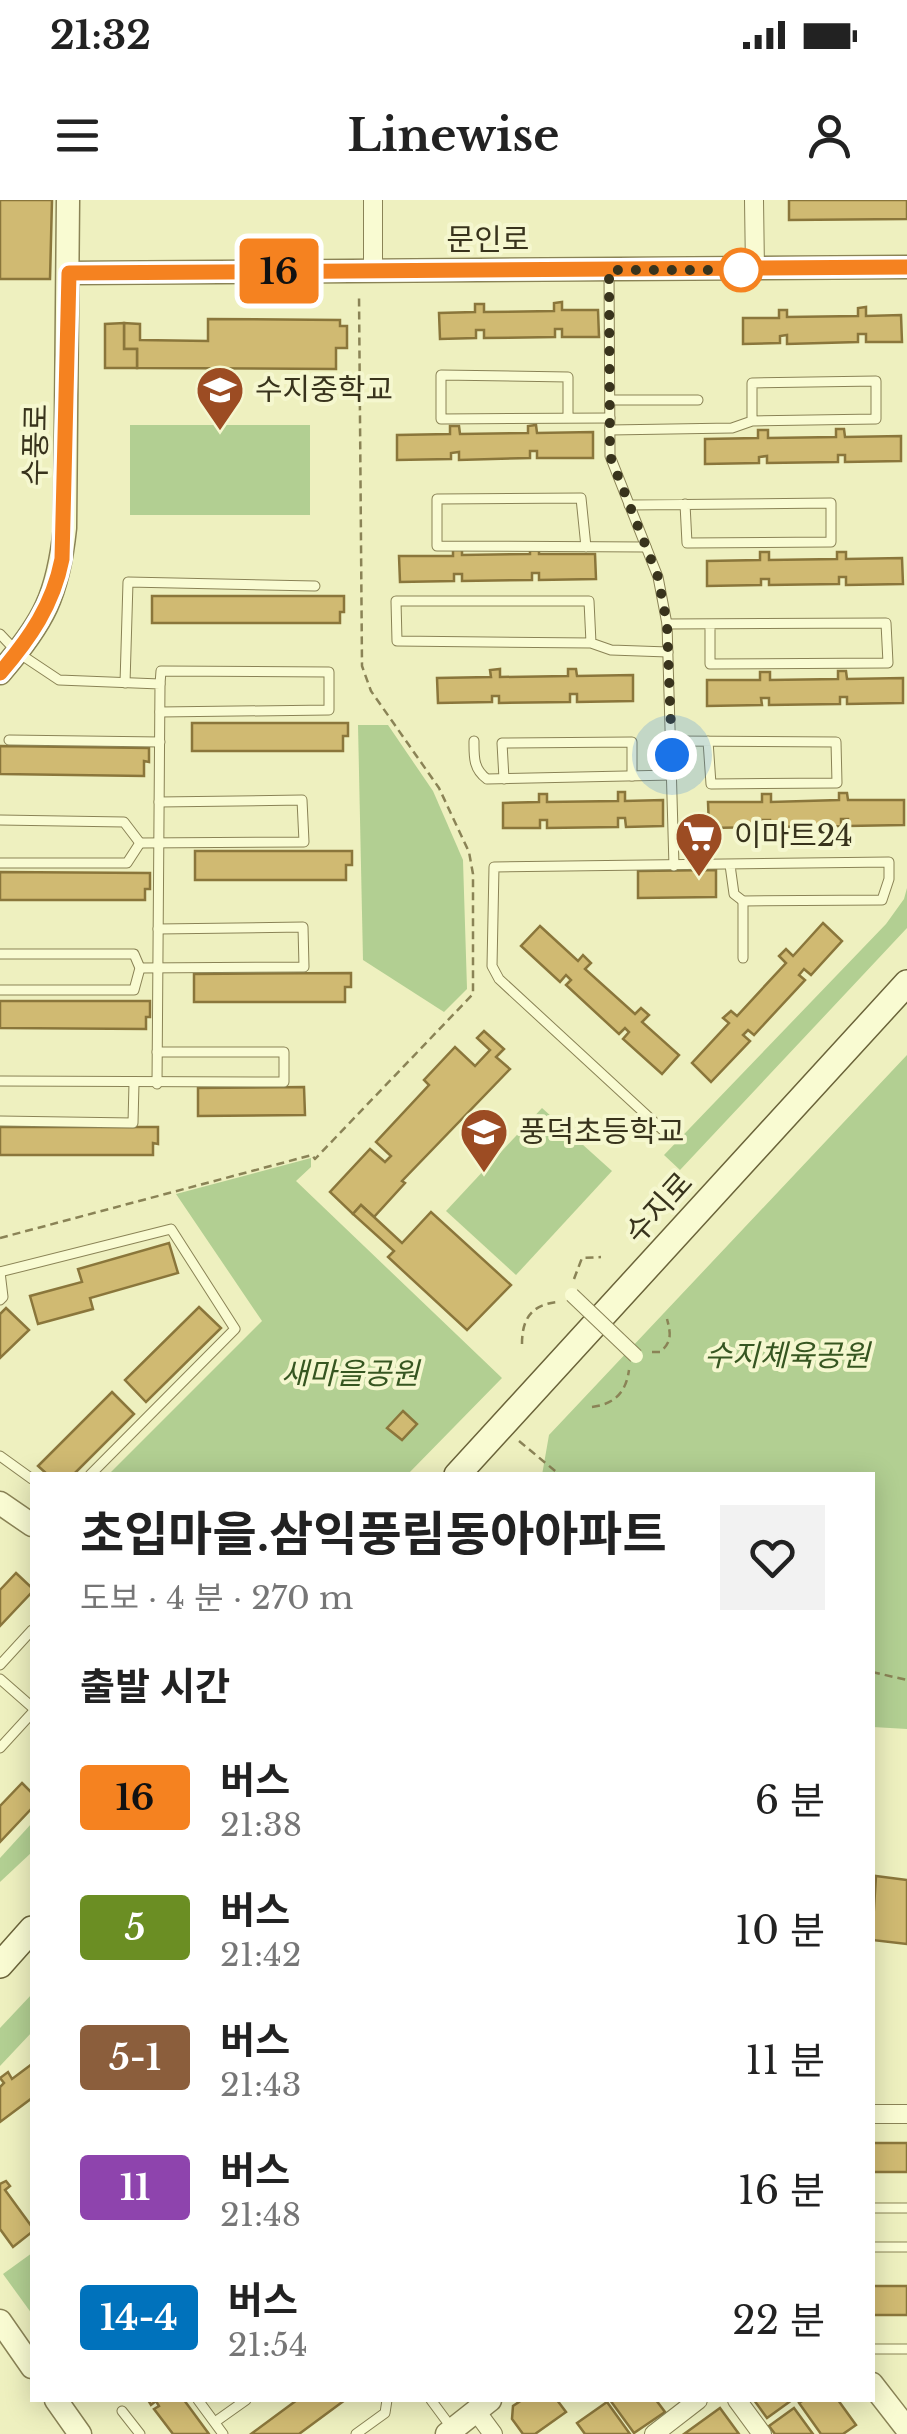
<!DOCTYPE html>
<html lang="ko">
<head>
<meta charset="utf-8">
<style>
  :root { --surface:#fff; --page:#f2f2f2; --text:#222; --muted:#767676 }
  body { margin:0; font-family:"Libre Baskerville","Noto Sans KR",serif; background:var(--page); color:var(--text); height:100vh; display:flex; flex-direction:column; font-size:38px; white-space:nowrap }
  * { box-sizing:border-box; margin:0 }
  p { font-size:32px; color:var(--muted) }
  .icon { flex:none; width:55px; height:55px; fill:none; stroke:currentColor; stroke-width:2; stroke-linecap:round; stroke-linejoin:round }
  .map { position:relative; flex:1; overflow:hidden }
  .panel { position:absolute; left:30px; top:1272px; width:845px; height:930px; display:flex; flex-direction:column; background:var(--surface); border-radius:0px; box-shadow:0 5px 25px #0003 }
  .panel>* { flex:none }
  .badge { padding:0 20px; border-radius:8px; font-size:35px; line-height:65px }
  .you { position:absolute; width:50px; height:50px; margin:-25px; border:8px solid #fff; border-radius:50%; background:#1a73e8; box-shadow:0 0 0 15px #1a73e833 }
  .map>.badge { position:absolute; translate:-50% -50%; box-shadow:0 0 0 5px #fff }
  h2 { padding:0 50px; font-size:38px; line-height:90px }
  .round { display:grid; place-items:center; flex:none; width:105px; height:105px; border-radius:0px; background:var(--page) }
  .summary { display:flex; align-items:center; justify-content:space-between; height:170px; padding:0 50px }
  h1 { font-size:48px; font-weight:700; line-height:75px }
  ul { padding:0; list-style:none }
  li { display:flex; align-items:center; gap:30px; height:130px; padding:0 50px }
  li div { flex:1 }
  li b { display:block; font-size:38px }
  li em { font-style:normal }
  li .badge { min-width:110px; font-weight:700; text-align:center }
  .status { display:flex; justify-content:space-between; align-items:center; height:70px; padding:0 50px; background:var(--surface); direction:ltr }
  .status svg { height:28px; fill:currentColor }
  header { display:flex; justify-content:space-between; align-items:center; height:130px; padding:0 50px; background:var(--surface); font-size:45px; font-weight:700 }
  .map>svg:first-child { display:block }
  .green { fill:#b2cf92 }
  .building { fill:#d0ba72; stroke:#8a763b; stroke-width:2.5 }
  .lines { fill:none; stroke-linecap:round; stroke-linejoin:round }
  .service-casing { stroke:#8a8356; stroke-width:11 }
  .minor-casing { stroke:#8a8356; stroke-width:20 }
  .tertiary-casing { stroke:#8a8356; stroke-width:25 }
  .secondary-casing { stroke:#6b643a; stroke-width:28 }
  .path { stroke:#8a8356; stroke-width:2.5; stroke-dasharray:8 5; stroke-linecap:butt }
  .service { stroke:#f9fbd2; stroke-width:9 }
  .minor { stroke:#f9fbd2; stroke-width:18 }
  .tertiary { stroke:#f9fbd2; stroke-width:22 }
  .secondary { stroke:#f9fbd2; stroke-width:25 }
  .pedestrian-bridge-casing { stroke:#8a8356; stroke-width:16; stroke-linecap:butt }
  .pedestrian-bridge { stroke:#f9fbd2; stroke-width:14 }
  .line-casing { stroke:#fff; stroke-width:22 }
  .line { stroke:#f58220; stroke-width:15 }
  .walk { stroke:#38331c; stroke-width:10; stroke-dasharray:0 18 }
  .stop-dot { fill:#fff; stroke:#f58220; stroke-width:5 }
  .labels { text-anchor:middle; stroke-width:8; stroke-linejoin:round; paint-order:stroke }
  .street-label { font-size:30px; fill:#38331c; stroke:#f5f7cf }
  .poi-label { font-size:30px; fill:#38331c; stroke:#f5f7cf; text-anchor:start }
  .park-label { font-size:30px; font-style:italic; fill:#365621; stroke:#f5f7cf }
</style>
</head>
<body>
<div class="status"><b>21:32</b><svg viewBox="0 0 49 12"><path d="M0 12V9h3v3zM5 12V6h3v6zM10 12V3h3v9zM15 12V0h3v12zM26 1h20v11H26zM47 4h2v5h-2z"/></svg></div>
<header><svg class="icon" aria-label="menu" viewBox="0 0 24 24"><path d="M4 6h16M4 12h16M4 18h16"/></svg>Linewise<svg class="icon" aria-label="person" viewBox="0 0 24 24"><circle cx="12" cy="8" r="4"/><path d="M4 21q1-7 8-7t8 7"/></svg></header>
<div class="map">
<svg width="907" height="2234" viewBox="0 0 907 2234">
  <rect width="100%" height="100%" fill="#eef0bf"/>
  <!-- green -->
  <g class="green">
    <rect x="130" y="225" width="180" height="90"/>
    <polygon points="358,525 388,525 433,591 463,660 467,789 444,812 363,760"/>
    <polygon points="907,688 907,728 680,970 664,955 886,724 904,699"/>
    <polygon points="907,855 907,1529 873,1527 872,1275 542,1275 549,1235"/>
    <polygon points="542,908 612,971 516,1075 446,1011"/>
    <polygon points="311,958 311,967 296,981 502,1178 407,1275 108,1275 262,1121 176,994"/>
    <polygon points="32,1623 32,1652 0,1682 0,1658"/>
    <polygon points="32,1794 32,1832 0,1866 0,1828"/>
    <polygon points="32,2053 32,2114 3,2074"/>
  </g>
  <!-- building -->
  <g class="building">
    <polygon points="0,0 52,0 50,79 0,79"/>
    <polygon points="789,0 907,0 907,19 789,20"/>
    <polygon points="562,102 562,110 598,110 599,137 562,137 562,129 555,129 555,137 484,138 484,130 476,130 476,138 440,139 439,113 475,112 475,104 484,104 484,112 554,111 554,103"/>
    <polygon points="866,107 866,116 901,115 902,142 866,142 866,134 858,134 858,142 787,144 787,135 780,136 780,143 743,144 743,118 779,118 779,110 787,110 787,117 858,116 858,108"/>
    <polygon points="208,119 340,120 340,126 347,126 347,148 336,148 336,169 137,168 137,149 124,149 124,123 140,124 140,140 208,141"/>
    <polygon points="124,123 124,149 137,149 137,168 105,168 105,124"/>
    <polygon points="536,225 537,233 593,232 593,258 537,258 537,251 530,251 530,258 459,260 459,252 451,253 451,259 397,260 397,235 450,234 450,226 459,226 460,234 528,233 528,226"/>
    <polygon points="836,229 844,229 845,237 901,236 901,261 845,262 845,255 838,255 838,262 767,263 767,256 759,257 759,263 705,264 705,239 758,238 758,230 768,230 768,238 836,237"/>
    <polygon points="462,347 462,355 530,354 530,347 539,347 539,354 595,354 596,379 539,380 539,373 532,373 532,380 462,381 462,374 454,374 454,381 400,382 399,356 453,356 453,348"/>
    <polygon points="760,352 769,352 769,360 837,359 837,352 846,352 846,359 902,358 903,384 846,385 846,377 839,377 839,384 769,385 769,379 761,379 761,385 707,386 707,361 760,360"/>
    <polygon points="152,396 344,396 344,412 340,412 340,423 152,423"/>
    <polygon points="500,469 500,477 568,476 568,469 576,469 577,476 633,475 633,501 577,502 577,494 570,494 570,502 499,503 499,496 492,496 492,502 438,503 437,478 491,477 490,470"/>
    <polygon points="838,471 846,471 847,479 903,478 903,503 847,504 847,497 840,497 840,504 769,505 769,498 761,498 762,505 707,506 707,480 760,480 760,472 770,472 770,480 838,479"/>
    <polygon points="192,523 348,523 348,536 343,536 343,551 192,551"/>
    <polygon points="0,546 149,548 149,562 144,561 144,576 0,574"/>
    <polygon points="618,592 625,592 625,601 663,600 663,626 626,627 625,618 618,618 618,627 547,628 547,620 540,620 540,628 503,628 503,603 539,602 539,594 547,594 547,602 618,601"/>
    <polygon points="839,593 847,593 848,600 904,600 904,625 848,626 848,619 841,619 841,626 770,627 770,620 762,620 763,627 709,628 708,602 762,602 762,594 771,594 771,602 839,600"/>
    <polygon points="195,651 352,651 352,665 346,665 346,680 195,680"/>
    <polygon points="716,670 716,697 638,698 638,671"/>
    <polygon points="0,672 150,673 150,689 145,689 145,700 0,700"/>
    <polygon points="823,723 842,741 811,775 804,769 799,775 805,780 754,835 748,830 743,835 750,841 711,882 692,863 729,823 723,818 731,811 737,816 786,763 779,756 786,749 793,756"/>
    <polygon points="540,726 578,761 583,755 591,763 585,769 635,814 641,808 649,815 642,822 679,855 662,874 623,839 629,832 625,828 619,834 566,785 571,780 566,775 560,782 521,746"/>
    <polygon points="351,773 351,787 345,787 345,802 194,802 194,774"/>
    <polygon points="0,801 150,801 150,817 146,817 146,829 0,828"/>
    <polygon points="484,831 504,849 496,857 510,869 402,981 405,983 374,1017 361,1005 353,1014 330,992 370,949 385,962 391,956 376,942 429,885 424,880 455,847 475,866 490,850 477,838"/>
    <polygon points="304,887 305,915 198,916 198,888"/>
    <polygon points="0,927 158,927 158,944 153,943 153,955 0,955"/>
    <polygon points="361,1005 402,1043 431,1012 511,1085 467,1130 388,1057 394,1051 353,1014"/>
    <polygon points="169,1043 178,1073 90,1098 93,1109 38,1124 30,1096 82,1082 78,1069"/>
    <polygon points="199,1107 221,1128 146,1202 125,1180"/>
    <polygon points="6,1108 29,1130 0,1158 0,1114"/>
    <polygon points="112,1192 134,1214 73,1275 48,1275 38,1266"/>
    <polygon points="403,1211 417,1224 402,1240 387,1228"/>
    <polygon points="16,1373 32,1388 32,1392 0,1426 0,1390"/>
    <polygon points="22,1583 32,1593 32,1608 0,1642 0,1606"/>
    <polygon points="876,1676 907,1680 907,1744 872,1740"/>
    <polygon points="32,1864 32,1898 0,1922 0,1887 4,1883 0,1878 8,1872 12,1879"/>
    <rect x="872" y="1943" width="35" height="29"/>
    <polygon points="6,1981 10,1986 5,1990 32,2027 32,2032 13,2047 0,2029 0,1984"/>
    <rect x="872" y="2086" width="35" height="29"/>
    <polygon points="148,2200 184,2200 209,2234 173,2234 154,2209 159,2206 156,2201 151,2205"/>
    <polygon points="297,2200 345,2200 299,2234 251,2234"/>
    <polygon points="522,2200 557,2200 566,2212 535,2234 523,2234 512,2219 513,2206"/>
    <polygon points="610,2200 656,2200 665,2212 634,2233"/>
    <polygon points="754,2200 792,2200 767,2218"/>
    <polygon points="804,2200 838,2200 856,2225 843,2234 821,2234 799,2203"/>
    <polygon points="607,2202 630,2234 585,2234 577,2223"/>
    <polygon points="720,2208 739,2234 684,2234"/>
    <polygon points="794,2208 813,2234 775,2234 769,2226"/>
  </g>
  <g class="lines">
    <!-- service casing -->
    <g class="service-casing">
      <g id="service">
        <polyline points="609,72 610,256 658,377 667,424 674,666"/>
        <polyline points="610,200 698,200"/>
        <polyline points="568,218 568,177 441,175 441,219 610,218"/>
        <polyline points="610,230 732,228 752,221 876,219 876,181 752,183 752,221"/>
        <polyline points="629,305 831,303 831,342 687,343 685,304"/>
        <polyline points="586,347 581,298 437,299 437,346 646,347"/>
        <polyline points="667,424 886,423 888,463 710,464 710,424"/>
        <polyline points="0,434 17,452 59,480 160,484 157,884"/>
        <polyline points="591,443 589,401 396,401 397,441 591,443 611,450 668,452"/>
        <polyline points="125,483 128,382 315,386"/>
        <polyline points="160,512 329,510 329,472 161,471 160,484"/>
        <polyline points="9,540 160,542"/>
        <path d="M474,541C474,556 473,569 487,579L673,575"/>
        <polyline points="671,541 836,542 837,583 711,584 708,541"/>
        <polyline points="504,579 502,543 632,542 632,576"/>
        <polyline points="0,620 124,622 140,643"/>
        <polyline points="140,643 304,642 302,600 159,602"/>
        <polyline points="0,663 127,663 140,643"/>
        <polyline points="743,701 743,758"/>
        <polyline points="0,754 134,754 140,768 134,790 0,790"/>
        <polyline points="140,768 304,767 303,727 158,729"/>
        <polyline points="0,881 284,882 284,852 157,852"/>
        <polyline points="0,921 133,923 134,883"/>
        <polyline points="666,933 499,779 492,766 494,667 889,662 889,679 882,700 743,701 734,694 730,665"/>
        <polyline points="0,1072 171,1029 235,1129 90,1275"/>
        <polyline points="0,1100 3,1097 0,1072"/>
        <polyline points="0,1256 32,1279"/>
        <polyline points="0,1465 32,1430"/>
        <polyline points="0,1479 32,1507"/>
        <polyline points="0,1548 32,1513"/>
        <polyline points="872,2008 907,2008"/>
        <polyline points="872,2047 907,2047"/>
        <polyline points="872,2149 907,2149"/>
        <polyline points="198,2200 223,2234"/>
        <polyline points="431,2200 451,2227"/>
        <polyline points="122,2211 140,2234"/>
        <polyline points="215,2222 246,2200"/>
        <polyline points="356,2234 385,2213 387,2200"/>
      </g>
    </g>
    <!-- minor casing -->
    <g class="minor-casing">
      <g id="minor">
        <polyline points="373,0 373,70"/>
        <polyline points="754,0 755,70"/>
        <polyline points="872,1914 907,1914"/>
        <polyline points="737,2200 762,2234"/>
        <polyline points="476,2211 493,2234"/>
        <polyline points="654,2234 698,2200"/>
      </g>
    </g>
    <!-- tertiary casing -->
    <g class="tertiary-casing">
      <g id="tertiary">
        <polyline points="69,73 907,67"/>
        <path d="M0,473C44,422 58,395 65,328L68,0"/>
        <polyline points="0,1303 32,1325"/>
        <polyline points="0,2121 32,2167"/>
        <polyline points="872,2184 907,2229"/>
        <polyline points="56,2200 80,2234"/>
        <polyline points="447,2234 490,2200"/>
      </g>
    </g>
    <!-- secondary casing -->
    <g class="secondary-casing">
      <g id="secondary">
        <polyline points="457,1275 907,783"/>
        <polyline points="0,1765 32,1729"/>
      </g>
    </g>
    <!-- path -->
    <g class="path">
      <polyline points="0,1038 312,955 315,959 473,794 473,674 469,652 439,588 371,491 362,466 359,94"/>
      <polyline points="574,1079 582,1058 601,1057"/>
      <path d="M522,1144C522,1119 531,1105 557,1102"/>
      <path d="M652,1152H660C672,1142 671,1134 667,1119"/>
      <path d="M592,1207C615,1204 626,1192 629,1170"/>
      <polyline points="519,1241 560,1275"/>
      <polyline points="872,1472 907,1480"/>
    </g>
    <!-- service -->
    <use href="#service" class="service"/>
    <!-- minor -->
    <use href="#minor" class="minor"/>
    <!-- tertiary -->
    <use href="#tertiary" class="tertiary"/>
    <!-- secondary -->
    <use href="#secondary" class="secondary"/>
    <!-- pedestrian-bridge casing -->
    <g class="pedestrian-bridge-casing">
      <polyline id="pedestrian-bridge" points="572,1095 636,1156"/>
    </g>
    <!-- pedestrian-bridge -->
    <use href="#pedestrian-bridge" class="pedestrian-bridge"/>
  </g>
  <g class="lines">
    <!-- line casing -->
    <g class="line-casing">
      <path id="line" d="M0,473C30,438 53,405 62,359L69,73L907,67"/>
    </g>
    <!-- line -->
    <use href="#line" class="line"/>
    <!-- walk -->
    <polyline class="walk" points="672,555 667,424 658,377 610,256 609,70 755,70 741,70"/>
  </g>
  <!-- icons -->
  <defs>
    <g id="school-pin" transform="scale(2.5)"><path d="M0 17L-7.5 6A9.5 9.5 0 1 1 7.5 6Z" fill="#9c4c23" stroke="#f5f7cf"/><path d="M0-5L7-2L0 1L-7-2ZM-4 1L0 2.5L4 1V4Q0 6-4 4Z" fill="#fff"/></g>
    <g id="supermarket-pin" transform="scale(2.5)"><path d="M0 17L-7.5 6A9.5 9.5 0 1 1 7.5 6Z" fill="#9c4c23" stroke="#f5f7cf"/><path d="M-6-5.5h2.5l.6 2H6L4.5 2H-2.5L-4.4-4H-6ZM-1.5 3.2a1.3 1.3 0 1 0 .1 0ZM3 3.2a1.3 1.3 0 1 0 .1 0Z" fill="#fff"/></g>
  </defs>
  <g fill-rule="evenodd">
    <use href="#school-pin" x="220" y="190"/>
    <use href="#supermarket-pin" x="699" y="636"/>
    <use href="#school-pin" x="484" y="932"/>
  </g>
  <!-- markers -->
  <circle class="stop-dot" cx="741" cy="70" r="20"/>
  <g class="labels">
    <!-- street labels -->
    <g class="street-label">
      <text x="488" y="50">문인로</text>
      <text transform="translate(36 245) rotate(-89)" y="10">수풍로</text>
      <text transform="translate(659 1008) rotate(-48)" y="10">수지로</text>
    </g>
    <!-- poi labels -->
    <g class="poi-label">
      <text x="255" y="200">수지중학교</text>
      <text x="734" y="646">이마트24</text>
      <text x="519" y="942">풍덕초등학교</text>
    </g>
    <!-- park labels -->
    <g class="park-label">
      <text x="787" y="1166">수지체육공원</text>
      <text x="350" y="1184">새마을공원</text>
    </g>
  </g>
</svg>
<div class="you" style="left:672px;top:555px"></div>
<b class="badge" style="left:279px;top:71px;background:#f58220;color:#111">16</b>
<section class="panel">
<div class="summary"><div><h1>초입마을.삼익풍림동아아파트</h1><p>도보 · 4 분 · 270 m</p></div><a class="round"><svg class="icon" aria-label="heart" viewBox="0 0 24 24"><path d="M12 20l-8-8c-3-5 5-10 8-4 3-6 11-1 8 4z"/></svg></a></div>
<h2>출발 시간</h2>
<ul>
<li><span class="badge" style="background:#f58220;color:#111">16</span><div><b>버스</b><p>21:38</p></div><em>6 분</em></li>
<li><span class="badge" style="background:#6b8e23;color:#fff">5</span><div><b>버스</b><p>21:42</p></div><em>10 분</em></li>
<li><span class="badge" style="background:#8b5e3c;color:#fff">5-1</span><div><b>버스</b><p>21:43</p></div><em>11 분</em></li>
<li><span class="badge" style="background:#8e44ad;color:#fff">11</span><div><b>버스</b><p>21:48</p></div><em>16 분</em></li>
<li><span class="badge" style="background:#0072bc;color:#fff">14-4</span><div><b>버스</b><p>21:54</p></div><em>22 분</em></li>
</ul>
</section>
</div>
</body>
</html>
